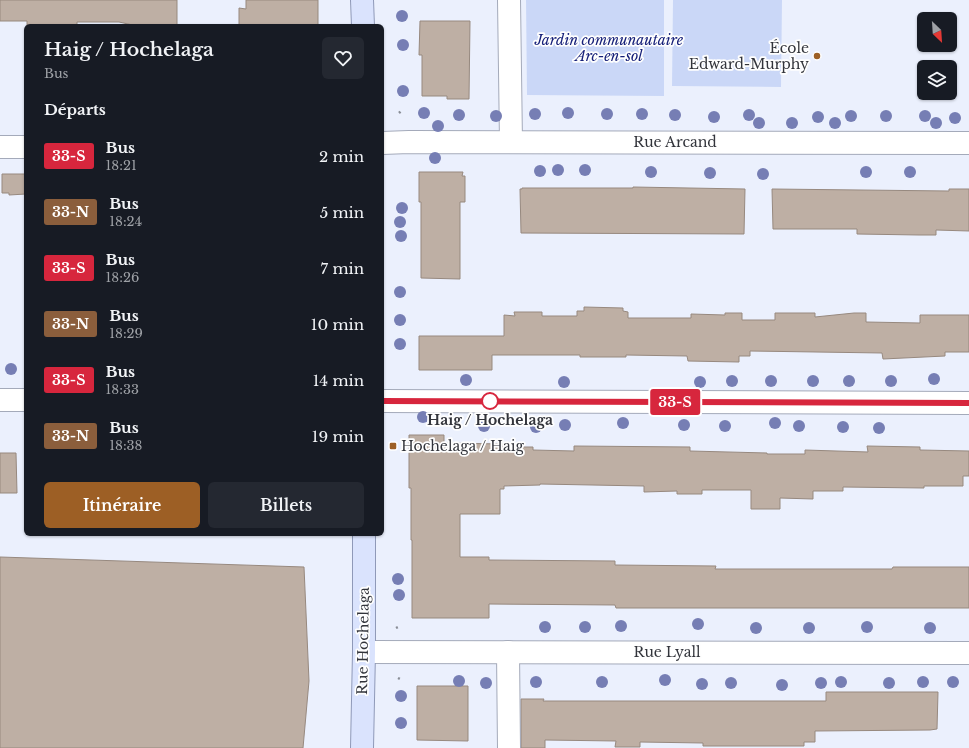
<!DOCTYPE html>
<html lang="fr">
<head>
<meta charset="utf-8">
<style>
  :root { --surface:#171b24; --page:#242831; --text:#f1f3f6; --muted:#9ea1a6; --accent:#9d5f25 }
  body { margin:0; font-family:"Libre Baskerville",serif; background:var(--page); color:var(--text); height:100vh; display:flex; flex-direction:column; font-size:15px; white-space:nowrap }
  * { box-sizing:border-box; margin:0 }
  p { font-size:13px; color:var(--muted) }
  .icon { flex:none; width:22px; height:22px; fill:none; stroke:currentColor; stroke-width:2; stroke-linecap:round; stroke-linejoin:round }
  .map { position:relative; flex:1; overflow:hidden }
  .side { position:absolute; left:24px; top:24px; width:360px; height:512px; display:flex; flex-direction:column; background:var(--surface); border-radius:6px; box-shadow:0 1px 3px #0004 }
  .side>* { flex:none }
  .badge { padding:0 8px; border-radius:3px; font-size:14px; line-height:26px }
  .needle { width:26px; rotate:155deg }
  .fabs { position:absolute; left:917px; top:12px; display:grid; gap:8px }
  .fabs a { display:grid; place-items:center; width:40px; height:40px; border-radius:6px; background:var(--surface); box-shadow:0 1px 3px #0004; font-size:20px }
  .map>.badge { position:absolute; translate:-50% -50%; box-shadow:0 0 0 2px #fff }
  h2 { padding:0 20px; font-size:15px; line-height:36px }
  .round { display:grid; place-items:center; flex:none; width:42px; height:42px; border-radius:6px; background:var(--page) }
  .overview { display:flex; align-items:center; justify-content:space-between; height:68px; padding:0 20px }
  h1 { font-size:19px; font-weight:600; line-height:30px }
  .cta { display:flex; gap:8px; margin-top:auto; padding:8px 20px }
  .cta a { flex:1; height:46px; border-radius:6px; background:var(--accent); color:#fff; font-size:16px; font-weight:600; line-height:46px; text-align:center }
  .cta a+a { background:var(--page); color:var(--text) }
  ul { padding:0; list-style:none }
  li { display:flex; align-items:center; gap:12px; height:56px; padding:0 20px }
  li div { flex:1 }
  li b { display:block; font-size:15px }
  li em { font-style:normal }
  li .badge { min-width:44px; font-weight:700; text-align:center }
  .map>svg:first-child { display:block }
  .green { fill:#cad7f7 }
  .building { fill:#beafa4; stroke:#97897f }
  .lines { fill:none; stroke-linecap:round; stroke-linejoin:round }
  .minor-casing { stroke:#a4aaba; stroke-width:24 }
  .major-casing { stroke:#8f99b8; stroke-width:24 }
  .path { stroke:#898d96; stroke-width:2.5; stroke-dasharray:2 3; stroke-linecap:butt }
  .minor { stroke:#fff; stroke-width:22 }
  .major { stroke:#dae3fd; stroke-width:22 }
  .tree { fill:#767eb4 }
  .line-casing { stroke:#fff; stroke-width:9 }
  .line { stroke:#d7263d; stroke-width:6 }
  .poi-dot { fill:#9d5f25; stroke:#fefefe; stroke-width:1.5 }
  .stop-dot { fill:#fff; stroke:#d7263d; stroke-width:2 }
  .labels { text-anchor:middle; stroke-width:3.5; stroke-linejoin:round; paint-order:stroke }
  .park-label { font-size:14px; font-style:italic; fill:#162079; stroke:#fefefe }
  .poi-label { font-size:14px; fill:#32343b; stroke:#fefefe; text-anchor:end }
  .street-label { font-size:14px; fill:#32343b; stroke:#fefefe }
  .stop-label { font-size:14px; font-weight:bold; fill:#32343b; stroke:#fefefe }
</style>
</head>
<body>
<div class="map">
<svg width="969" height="748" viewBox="0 0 969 748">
  <rect width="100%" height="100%" fill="#ebf0fd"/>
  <!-- green -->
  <g class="green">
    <polygon points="526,0 664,0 664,96 527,95"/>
    <polygon points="673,0 782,0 781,87 672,86"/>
  </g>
  <!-- building -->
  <g class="building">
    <polygon points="0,0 177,0 177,26 137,26 119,22 77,22 77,26 27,26 27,21 0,21"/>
    <polygon points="246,0 318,0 318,26 239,26 239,8 246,9"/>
    <polygon points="420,21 470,21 469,99 447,99 447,96 422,96 422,55 419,55"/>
    <polygon points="419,172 463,172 462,176 465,176 465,202 460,202 460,279 421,278 421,202 419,202"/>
    <polygon points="2,174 26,174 26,194 9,195 9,193 2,193"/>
    <polygon points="633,187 745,189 744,234 521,233 520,189 522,189 522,188 633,188"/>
    <polygon points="772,189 949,191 949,189 969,189 969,231 936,230 936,235 919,235 857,234 857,229 773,229"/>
    <polygon points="584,307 623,308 623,311 628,312 628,318 691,318 691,314 725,315 725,313 742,313 742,320 775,320 775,313 815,313 815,317 854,313 866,313 866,322 920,323 920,315 969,315 969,352 945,352 945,356 883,359 882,353 750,351 750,356 739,356 739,362 688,361 687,356 626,355 626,357 580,357 580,355 492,355 492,370 419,370 419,336 504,336 504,315 515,316 514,312 542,312 542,316 577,316 577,311 584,311"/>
    <polygon points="409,435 444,435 444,443 503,444 503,447 533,447 533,450 574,451 574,446 690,447 690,451 767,453 767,454 805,454 805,450 868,452 867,446 920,447 920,450 969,451 969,476 963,476 963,486 924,486 924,488 843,487 843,491 813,491 813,499 780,498 780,509 751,509 751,490 702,490 702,494 677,494 677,491 644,492 644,486 540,484 540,485 504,486 504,489 500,489 500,514 460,514 460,557 489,557 489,560 615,561 615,565 716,566 715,569 892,569 893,567 969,567 969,608 616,608 615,605 489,604 489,618 412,618 412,540 411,540 411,488 409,488"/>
    <polygon points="0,453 16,453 17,493 0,493"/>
    <polygon points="0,557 304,567 309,681 303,748 0,748"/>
    <polygon points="417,686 468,686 468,741 417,740"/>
    <polygon points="826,692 938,692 937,729 930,730 815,731 815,742 804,742 804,746 703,746 703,743 640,742 640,747 615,747 616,741 545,740 545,748 521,748 521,699 544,699 543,701 826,701"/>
  </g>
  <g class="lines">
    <!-- minor casing -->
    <g class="minor-casing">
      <g id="minor">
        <polyline points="509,0 511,142"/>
        <polyline points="382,143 409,142 969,143"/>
        <polyline points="0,147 26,147"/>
        <polyline points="0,400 26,400"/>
        <polyline points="382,401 969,403"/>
        <polyline points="364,652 969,653"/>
        <polyline points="508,652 509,748"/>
      </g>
    </g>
    <!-- major casing -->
    <g class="major-casing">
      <g id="major">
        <polyline points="362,0 363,26"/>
        <polyline points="362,748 364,652 364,534"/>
      </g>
    </g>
    <!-- path -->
    <g class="path">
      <polyline points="399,113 401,111"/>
      <polyline points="396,628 398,627"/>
      <polyline points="398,678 400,679"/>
    </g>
    <!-- minor -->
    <use href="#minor" class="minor"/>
    <!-- major -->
    <use href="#major" class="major"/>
  </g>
  <!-- trees -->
  <g class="tree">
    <circle cx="402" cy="16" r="6"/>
    <circle cx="403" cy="45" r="6"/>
    <circle cx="403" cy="91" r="6"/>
    <circle cx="424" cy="113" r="6"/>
    <circle cx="568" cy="113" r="6"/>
    <circle cx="535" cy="114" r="6"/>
    <circle cx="607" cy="114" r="6"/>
    <circle cx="642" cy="114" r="6"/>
    <circle cx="459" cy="115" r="6"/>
    <circle cx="675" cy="115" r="6"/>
    <circle cx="749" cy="115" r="6"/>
    <circle cx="496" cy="116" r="6"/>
    <circle cx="851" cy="116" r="6"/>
    <circle cx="886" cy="116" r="6"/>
    <circle cx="925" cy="116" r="6"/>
    <circle cx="714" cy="117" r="6"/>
    <circle cx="818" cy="117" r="6"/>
    <circle cx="955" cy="118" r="6"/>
    <circle cx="759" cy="123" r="6"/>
    <circle cx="792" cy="123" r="6"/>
    <circle cx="835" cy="123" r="6"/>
    <circle cx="936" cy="123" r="6"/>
    <circle cx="438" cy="126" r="6"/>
    <circle cx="435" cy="158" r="6"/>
    <circle cx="558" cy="170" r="6"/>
    <circle cx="585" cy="170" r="6"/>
    <circle cx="540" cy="171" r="6"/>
    <circle cx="651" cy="172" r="6"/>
    <circle cx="866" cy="172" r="6"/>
    <circle cx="910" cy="172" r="6"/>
    <circle cx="710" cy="173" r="6"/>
    <circle cx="763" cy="174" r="6"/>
    <circle cx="402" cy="208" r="6"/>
    <circle cx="400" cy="222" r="6"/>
    <circle cx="401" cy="236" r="6"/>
    <circle cx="400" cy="292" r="6"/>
    <circle cx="400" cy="320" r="6"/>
    <circle cx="400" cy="344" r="6"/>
    <circle cx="11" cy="369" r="6"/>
    <circle cx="934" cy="379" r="6"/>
    <circle cx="466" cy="380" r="6"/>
    <circle cx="732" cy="381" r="6"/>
    <circle cx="771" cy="381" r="6"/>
    <circle cx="813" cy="381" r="6"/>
    <circle cx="849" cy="381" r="6"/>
    <circle cx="891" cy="381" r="6"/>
    <circle cx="564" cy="382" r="6"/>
    <circle cx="700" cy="382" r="6"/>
    <circle cx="423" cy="417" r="6"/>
    <circle cx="623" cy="423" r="6"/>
    <circle cx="775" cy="423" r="6"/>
    <circle cx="565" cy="425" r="6"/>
    <circle cx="684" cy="425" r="6"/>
    <circle cx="484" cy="426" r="6"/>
    <circle cx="725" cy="426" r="6"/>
    <circle cx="799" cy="426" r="6"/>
    <circle cx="536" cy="427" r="6"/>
    <circle cx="843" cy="427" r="6"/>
    <circle cx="879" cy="428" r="6"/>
    <circle cx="398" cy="579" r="6"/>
    <circle cx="399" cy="595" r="6"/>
    <circle cx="698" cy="624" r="6"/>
    <circle cx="621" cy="626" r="6"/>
    <circle cx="545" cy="627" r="6"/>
    <circle cx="585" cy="627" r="6"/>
    <circle cx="867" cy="627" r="6"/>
    <circle cx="756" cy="628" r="6"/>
    <circle cx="809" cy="628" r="6"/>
    <circle cx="930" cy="628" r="6"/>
    <circle cx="665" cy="680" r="6"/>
    <circle cx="459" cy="681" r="6"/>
    <circle cx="536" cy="682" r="6"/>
    <circle cx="602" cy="682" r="6"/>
    <circle cx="841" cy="682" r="6"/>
    <circle cx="923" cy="682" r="6"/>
    <circle cx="953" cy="682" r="6"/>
    <circle cx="486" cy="683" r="6"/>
    <circle cx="731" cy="683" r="6"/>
    <circle cx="821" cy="683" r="6"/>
    <circle cx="889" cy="683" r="6"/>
    <circle cx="702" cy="684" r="6"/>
    <circle cx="782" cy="685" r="6"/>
    <circle cx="401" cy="696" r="6"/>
    <circle cx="401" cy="723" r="6"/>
  </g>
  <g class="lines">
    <!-- line casing -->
    <g class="line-casing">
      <polyline id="line" points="382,401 969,403"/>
    </g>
    <!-- line -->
    <use href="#line" class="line"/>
  </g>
  <!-- markers -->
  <g class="poi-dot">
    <circle cx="817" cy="56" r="4"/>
    <rect x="389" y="442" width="8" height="8" rx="2"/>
  </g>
  <circle class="stop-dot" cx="490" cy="401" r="8"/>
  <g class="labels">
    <!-- park labels -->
    <g class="park-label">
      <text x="609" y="45">Jardin communautaire<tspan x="609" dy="16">Arc-en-sol</tspan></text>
    </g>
    <!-- poi labels -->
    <g class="poi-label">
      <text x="809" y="53">École<tspan x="809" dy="16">Edward-Murphy</tspan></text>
      <text x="401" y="451" text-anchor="start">Hochelaga / Haig</text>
    </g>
    <!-- street labels -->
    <g class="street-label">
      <text x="675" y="147">Rue Arcand</text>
      <text transform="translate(363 641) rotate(-89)" y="5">Rue Hochelaga</text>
      <text x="667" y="657">Rue Lyall</text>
    </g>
    <!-- stop labels -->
    <g class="stop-label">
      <text x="490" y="425">Haig / Hochelaga</text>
    </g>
  </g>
</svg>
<div class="fabs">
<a><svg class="needle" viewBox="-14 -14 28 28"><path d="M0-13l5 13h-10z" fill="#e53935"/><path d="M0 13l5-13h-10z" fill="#9ea1a6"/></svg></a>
<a><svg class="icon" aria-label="layers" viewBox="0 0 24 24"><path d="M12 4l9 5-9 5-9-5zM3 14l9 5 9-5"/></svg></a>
</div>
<b class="badge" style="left:675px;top:402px;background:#d7263d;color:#fff">33-S</b>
<section class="side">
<div class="overview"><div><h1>Haig / Hochelaga</h1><p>Bus</p></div><a class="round"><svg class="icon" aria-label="heart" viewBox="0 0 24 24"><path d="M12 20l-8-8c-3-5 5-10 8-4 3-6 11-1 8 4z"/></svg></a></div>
<h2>Départs</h2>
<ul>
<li><span class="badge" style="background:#d7263d;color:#fff">33-S</span><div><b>Bus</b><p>18:21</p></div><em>2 min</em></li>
<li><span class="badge" style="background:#8b5e3c;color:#fff">33-N</span><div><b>Bus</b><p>18:24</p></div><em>5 min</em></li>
<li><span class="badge" style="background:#d7263d;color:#fff">33-S</span><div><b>Bus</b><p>18:26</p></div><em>7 min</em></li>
<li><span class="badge" style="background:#8b5e3c;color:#fff">33-N</span><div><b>Bus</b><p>18:29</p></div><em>10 min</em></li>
<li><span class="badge" style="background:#d7263d;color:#fff">33-S</span><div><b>Bus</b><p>18:33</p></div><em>14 min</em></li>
<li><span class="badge" style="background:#8b5e3c;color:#fff">33-N</span><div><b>Bus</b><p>18:38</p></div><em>19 min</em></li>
</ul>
<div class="cta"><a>Itinéraire</a><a>Billets</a></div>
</section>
</div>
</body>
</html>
